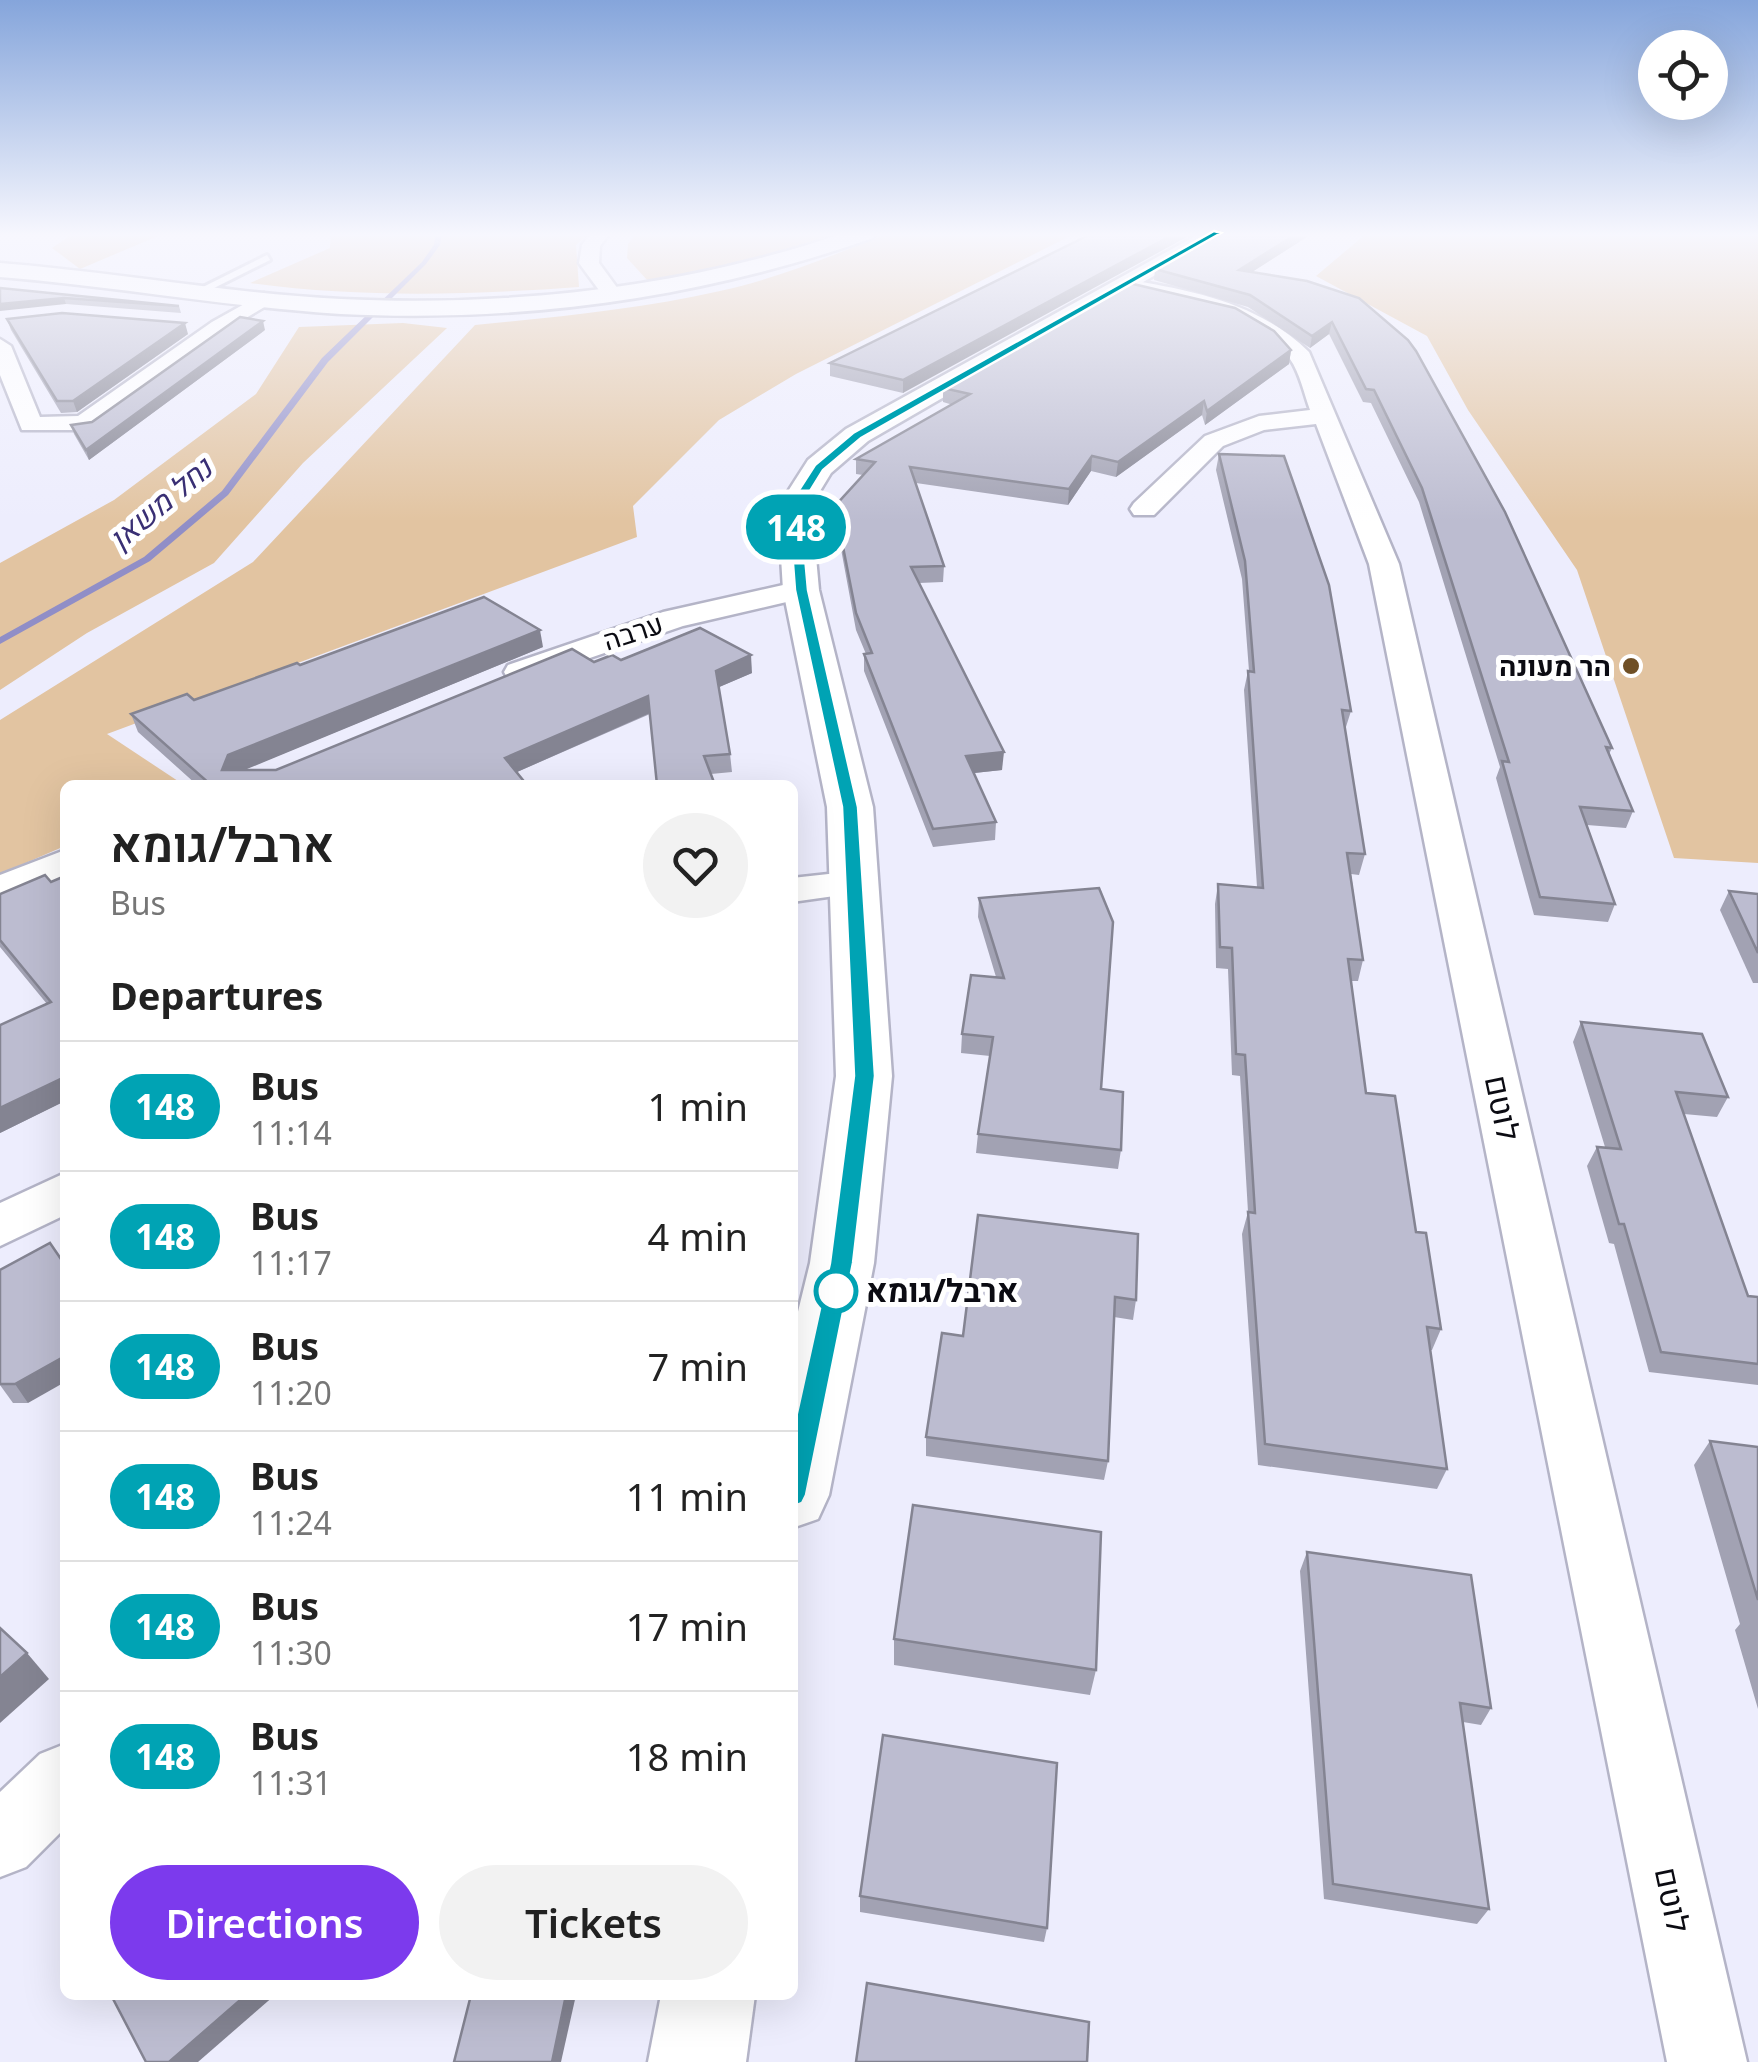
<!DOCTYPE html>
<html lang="en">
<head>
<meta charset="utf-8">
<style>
  :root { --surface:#fff; --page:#f2f2f2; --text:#222; --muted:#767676; --line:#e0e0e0; --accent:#7c3aed }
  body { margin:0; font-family:"Noto Sans",Heebo,sans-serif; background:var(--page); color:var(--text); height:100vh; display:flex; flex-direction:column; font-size:38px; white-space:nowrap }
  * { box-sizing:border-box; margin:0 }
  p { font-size:32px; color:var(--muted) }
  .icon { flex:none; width:55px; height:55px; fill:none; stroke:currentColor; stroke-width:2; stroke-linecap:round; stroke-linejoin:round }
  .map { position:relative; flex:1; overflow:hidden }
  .drawer { position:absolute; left:60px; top:780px; width:738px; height:1220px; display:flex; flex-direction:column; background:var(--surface); border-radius:15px; box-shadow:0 10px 40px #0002 }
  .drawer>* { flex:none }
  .badge { padding:0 20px; border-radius:32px; font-size:35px; line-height:65px }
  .fabs { position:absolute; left:1638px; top:30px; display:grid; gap:20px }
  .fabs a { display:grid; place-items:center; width:90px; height:90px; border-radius:50%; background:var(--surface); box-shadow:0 10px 40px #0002; font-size:50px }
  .map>.badge { position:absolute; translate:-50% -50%; box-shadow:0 0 0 5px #fff }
  h2 { padding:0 50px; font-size:38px; line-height:90px }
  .round { display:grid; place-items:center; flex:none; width:105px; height:105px; border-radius:52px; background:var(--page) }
  .head { display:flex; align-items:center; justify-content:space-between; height:170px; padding:0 50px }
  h1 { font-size:48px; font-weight:600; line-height:75px }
  .primary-button { display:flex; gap:20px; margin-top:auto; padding:20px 50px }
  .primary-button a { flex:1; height:115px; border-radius:60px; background:var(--accent); color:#fff; font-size:40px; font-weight:600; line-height:115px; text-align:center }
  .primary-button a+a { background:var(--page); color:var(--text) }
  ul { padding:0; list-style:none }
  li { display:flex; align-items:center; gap:30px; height:130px; padding:0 50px; border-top:2px solid var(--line) }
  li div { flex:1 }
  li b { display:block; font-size:38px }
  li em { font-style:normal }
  li .badge { min-width:110px; font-weight:700; text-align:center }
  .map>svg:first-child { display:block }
  .green { fill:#e2c4a1 }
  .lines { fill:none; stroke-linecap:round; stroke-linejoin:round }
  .stream { fill:#908ec7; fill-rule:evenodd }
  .lane-casing { stroke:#b4b4c7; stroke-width:6 }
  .street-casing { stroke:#b4b4c7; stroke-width:5 }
  .secondary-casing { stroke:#b4b4c7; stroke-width:5 }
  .lane { fill:#fff; fill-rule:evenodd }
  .street { fill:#fff; fill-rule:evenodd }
  .secondary { fill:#fff; fill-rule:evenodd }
  .wall { fill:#a2a2b3 }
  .shaded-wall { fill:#848492 }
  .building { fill:#bcbcd0; stroke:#848492; stroke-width:2.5 }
  .line { fill:#00a3b4; stroke:#fff; stroke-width:2.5 }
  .poi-dot { fill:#6f4f25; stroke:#fff; stroke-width:4 }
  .stop-dot { fill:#fff; stroke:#00a3b4; stroke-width:5 }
  .labels { text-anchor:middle; stroke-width:10; stroke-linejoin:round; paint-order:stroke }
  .far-street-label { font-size:28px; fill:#0b0b12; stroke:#fff }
  .far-poi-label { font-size:28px; font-weight:bold; fill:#0b0b12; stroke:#fff; text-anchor:end }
  .far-water-label { font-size:30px; font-style:italic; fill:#392f74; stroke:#fff }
  .street-label { font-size:32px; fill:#0b0b12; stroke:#fff }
  .stop-label { font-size:32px; font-weight:bold; fill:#0b0b12; stroke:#fff; text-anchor:start }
</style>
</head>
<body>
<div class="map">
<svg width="1758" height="2062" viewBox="0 0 1758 2062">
  <rect width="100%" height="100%" fill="#ededfd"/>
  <!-- green -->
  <g class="green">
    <polygon points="90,233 165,233 80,269 52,248 68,237"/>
    <path d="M331,233H589L576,245L579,287C469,295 359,298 250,283L330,248Z"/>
    <polygon points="637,233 845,233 734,267 648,281 627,258 628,244"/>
    <path d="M889,233H1076L796,374L719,420L633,506L637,537L107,734L184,785H65V846L0,874V720L253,562L475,325C557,317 640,309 720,291C779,278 834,255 889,233Z"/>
    <polygon points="1367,233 1758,233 1758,863 1674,858 1577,570 1468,410 1427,336 1316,276"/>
    <polygon points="403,323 447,328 303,463 214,563 87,633 0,690 0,563 114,500 256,394 299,327"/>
  </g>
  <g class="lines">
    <!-- stream -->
    <polygon class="stream" points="436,233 442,233 440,245 426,264 328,362 228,495 150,561 0,644 0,637 144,557 222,491 322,358 422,262 434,245"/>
    <!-- lane casing -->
    <g class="lane-casing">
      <polygon id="lane" points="267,255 270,260 206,292 197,290"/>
    </g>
    <!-- street casing -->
    <g class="street-casing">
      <g id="street">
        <polygon points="591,233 610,233 600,246 599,263 621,293 618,297 604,297 579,263 582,245"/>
        <path d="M1125,279C1194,291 1257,302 1309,352L1399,564L1747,2062H1667L1369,564L1316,424L1264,430L1223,446L1154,515H1134L1130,509L1134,503L1205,436L1259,416L1310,410C1304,394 1300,373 1290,359C1254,305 1174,303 1118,289V281Z"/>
        <polygon points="264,293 274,299 271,303 226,330 93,428 84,430 22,430 0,375 0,339 11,346 40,417 78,416 212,322"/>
        <polygon points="801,581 812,584 816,590 812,596 683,626 520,682 508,679 504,672 508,665 663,612"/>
        <polygon points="65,850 65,876 0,901 0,875"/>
        <polygon points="856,871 870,875 876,883 870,891 792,902 792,878"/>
        <polygon points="65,1173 65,1215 0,1246 0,1203"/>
        <polygon points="65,1744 65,1828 26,1867 0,1877 0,1792 40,1754"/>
      </g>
    </g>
    <!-- secondary casing -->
    <g class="secondary-casing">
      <g id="secondary">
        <path d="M844,233H876L873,238C702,298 522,323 341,314C227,307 114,286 0,277V263C114,272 227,293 341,299C510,307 683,288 844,233Z"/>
        <polygon points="1201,233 1228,233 868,441 831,473 817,496 813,524 819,590 873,807 892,1076 874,1263 829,1495 818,1519 792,1528 792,1336 810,1263 836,1076 827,807 783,590 779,524 785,496 808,460 846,429"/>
        <polygon points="661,1995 755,1995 746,2062 648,2062"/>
      </g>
    </g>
    <!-- lane -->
    <use href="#lane" class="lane"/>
    <!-- street -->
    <use href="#street" class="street"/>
    <!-- secondary -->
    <use href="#secondary" class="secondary"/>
  </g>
  <!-- wall -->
  <g class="wall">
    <polygon points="1093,233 903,393 830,376 830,363"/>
    <polygon points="1313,233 1252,272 1307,281 1612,748 1609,754 1633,811 1626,828 1587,825 1615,904 1608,922 1534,915 1496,778 1500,767 1419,502 1371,403 1363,402 1329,334 1310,348 1248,307 1154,280 1155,269"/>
    <polygon points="0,288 179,306 181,313 66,304"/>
    <polygon points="7,319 188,334 77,412 61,413 11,330"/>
    <polygon points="265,330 89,460 74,434 71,425 92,422"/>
    <polygon points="1291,350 1289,364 1205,425 1202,415 1116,477 1091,471 1068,505 916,483 944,566 943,582 919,583 1002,770 974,773 996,822 995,840 933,847 864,671 864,654 866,654 856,630 836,522 835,506 863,475 856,474 856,459 953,405 943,402 943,388"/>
    <polygon points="1219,454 1351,711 1345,730 1365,854 1359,875 1351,874 1363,960 1358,981 1351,981 1366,1093 1416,1232 1441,1329 1432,1350 1430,1350 1447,1469 1437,1489 1258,1465 1242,1234 1248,1212 1240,1076 1232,1075 1228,969 1216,968 1215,904 1218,884 1257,887 1244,690 1248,671 1249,671 1242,579 1216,470"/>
    <polygon points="543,647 243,770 276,770 594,662 621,660 752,673 719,687 730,754 732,772 711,774 650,714 517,772 527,785 197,785 138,732 131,714 194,700 300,665"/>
    <polygon points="45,875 65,1101 0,1133 0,1025 47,1004 0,947 0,894"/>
    <polygon points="1729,891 1758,894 1758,983 1753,983 1720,910"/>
    <polygon points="979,898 1101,1089 1121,1150 1118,1169 976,1153 978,1134 990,1056 961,1053 962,1034 996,977 978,917"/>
    <polygon points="1581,1022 1728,1097 1717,1117 1684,1114 1748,1296 1758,1297 1758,1385 1649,1372 1614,1244 1609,1243 1587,1166 1597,1147 1605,1147 1573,1042"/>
    <polygon points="978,1215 1136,1300 1133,1320 1114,1317 1108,1461 1104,1480 926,1456 926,1437 963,1336"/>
    <polygon points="0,1270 28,1403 13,1403 0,1385"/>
    <polygon points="1710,1441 1758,1447 1758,1709 1735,1630 1740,1624 1694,1465"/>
    <polygon points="1307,1552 1491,1708 1481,1725 1463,1722 1489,1909 1477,1924 1324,1899 1300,1571"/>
    <polygon points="894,1639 1096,1670 1090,1695 894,1665"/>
    <polygon points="860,1896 1047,1928 1044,1942 860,1912"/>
  </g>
  <!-- shaded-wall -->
  <g class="shaded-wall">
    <polygon points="1176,233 1194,233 903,393 903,380"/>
    <polygon points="1298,233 1313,233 1238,281 1239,270"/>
    <polygon points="64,298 66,304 0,311 0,304"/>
    <polygon points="263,321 265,330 89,460 86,450"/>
    <polygon points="1332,322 1329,334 1310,348 1312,336"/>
    <polygon points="185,323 188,334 77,412 73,401"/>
    <polygon points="1291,350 1289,364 1205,425 1207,411"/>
    <polygon points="1204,401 1202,415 1116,477 1118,462"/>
    <polygon points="1092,456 1091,471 1068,505 1069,489"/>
    <polygon points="540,630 543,647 235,774 222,770 228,755"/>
    <polygon points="751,655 752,673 717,688 716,671"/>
    <polygon points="648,696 650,713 508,776 505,758"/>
    <polygon points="1004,752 1002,770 965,774 966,756"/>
    <polygon points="65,1077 65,1101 0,1133 0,1108"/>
    <polygon points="65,1356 65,1382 28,1403 15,1384"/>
    <polygon points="27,1653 49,1679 0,1723 0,1677"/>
    <polygon points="246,1995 275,1995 198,2062 169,2062"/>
    <polygon points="566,1995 576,1995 561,2062 552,2062"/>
  </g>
  <!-- building -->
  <g class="building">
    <polygon points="1093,233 1176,233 903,380 830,363"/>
    <polygon points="1216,233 1298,233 1239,270 1307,281 1359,298 1408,340 1416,351 1505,512 1612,748 1606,747 1633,811 1580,807 1615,904 1540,897 1502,761 1509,762 1422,488 1374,390 1366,389 1332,322 1312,336 1250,295 1155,269"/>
    <polygon points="1129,283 1235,308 1274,331 1291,350 1207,411 1204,401 1118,462 1092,456 1069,489 910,467 944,566 911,567 1004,752 966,756 996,822 933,829 864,654 872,653 856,613 835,506 875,462 856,459 970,394 943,388"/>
    <polygon points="0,288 179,306 64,298 0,304"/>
    <polygon points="62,313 185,323 73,401 57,401 7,319"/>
    <polygon points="240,317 263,321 86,450 71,425 92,422"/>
    <polygon points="1219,454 1284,456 1329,585 1351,711 1342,710 1365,854 1347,853 1363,960 1348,959 1366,1093 1395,1096 1416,1232 1426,1233 1441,1329 1427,1327 1447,1469 1265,1444 1248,1212 1255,1213 1245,1055 1236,1054 1232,948 1220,947 1218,884 1263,888 1248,671 1254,672 1245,561"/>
    <polygon points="484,597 540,630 228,755 222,770 276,770 572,649 594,662 612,655 621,660 700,628 751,655 716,671 730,754 704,756 715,785 657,785 648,696 505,758 527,785 211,785 131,714 187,694 194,700 297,663 300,665"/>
    <polygon points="45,875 51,882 65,876 65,1077 0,1108 0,1025 51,1002 0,940 0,894"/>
    <polygon points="1099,888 1113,922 1101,1089 1123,1092 1121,1150 978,1134 993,1037 962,1034 971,975 1004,978 979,898"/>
    <polygon points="1729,891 1758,894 1758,953"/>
    <polygon points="1581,1022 1702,1034 1728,1097 1676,1092 1748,1296 1758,1297 1758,1364 1661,1352 1624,1224 1619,1224 1597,1147 1621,1149"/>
    <polygon points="978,1215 1138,1234 1136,1300 1115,1297 1108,1461 926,1437 942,1333 963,1336"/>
    <polygon points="50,1243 65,1265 65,1356 15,1384 0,1384 0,1270"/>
    <polygon points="1710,1441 1758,1447 1758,1600"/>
    <polygon points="913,1505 1101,1532 1096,1670 894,1639"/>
    <polygon points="1307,1552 1471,1575 1491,1708 1460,1703 1489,1909 1333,1884"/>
    <polygon points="0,1628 27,1653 0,1677"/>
    <polygon points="883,1735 1057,1763 1047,1928 860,1896"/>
    <polygon points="867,1983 1089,2022 1087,2062 856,2062"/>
    <polygon points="111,1995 246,1995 169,2062 146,2062"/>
    <polygon points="471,1995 566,1995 552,2062 454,2062"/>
  </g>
  <!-- sky -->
  <linearGradient id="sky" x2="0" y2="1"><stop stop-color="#85a5db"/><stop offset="0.45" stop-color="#f7f7fe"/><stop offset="1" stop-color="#f7f7fe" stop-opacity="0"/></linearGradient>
  <rect width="1758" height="522" fill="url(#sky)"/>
  <!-- line -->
  <polygon class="line" points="1214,231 1221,233 861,438 823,470 807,496 802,524 808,590 858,807 875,1076 853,1263 806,1495 802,1503 792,1507 783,1503 779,1495 830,1263 854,1076 842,807 795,590 790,524 795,496 815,465 853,433"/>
  <!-- markers -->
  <circle class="poi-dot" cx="1631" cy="666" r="10"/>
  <circle class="stop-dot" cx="836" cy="1291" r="20"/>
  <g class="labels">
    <!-- far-street labels -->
    <g class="far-street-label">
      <text transform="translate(633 632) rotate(-18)" y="10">ערבה</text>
    </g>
    <!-- far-poi labels -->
    <g class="far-poi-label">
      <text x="1611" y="676">הר מעונה</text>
    </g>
    <!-- far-water labels -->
    <g class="far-water-label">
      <text transform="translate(161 504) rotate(-40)" y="10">נחל משאן</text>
    </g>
    <!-- street labels -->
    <g class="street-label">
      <text transform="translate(1502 1108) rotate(78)" y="11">לוטם</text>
      <text transform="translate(1672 1900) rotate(78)" y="11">לוטם</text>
    </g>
    <!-- stop labels -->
    <g class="stop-label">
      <text x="866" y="1302">ארבל/גומא</text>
    </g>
  </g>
</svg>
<div class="fabs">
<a><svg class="icon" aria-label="locate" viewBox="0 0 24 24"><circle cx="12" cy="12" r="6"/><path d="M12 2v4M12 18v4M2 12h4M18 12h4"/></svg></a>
</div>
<b class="badge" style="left:796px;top:527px;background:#00a3b4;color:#fff">148</b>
<section class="drawer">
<div class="head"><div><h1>ארבל/גומא</h1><p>Bus</p></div><a class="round"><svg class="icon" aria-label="heart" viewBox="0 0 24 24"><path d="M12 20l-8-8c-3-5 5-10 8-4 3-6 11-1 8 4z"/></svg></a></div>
<h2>Departures</h2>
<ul>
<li><span class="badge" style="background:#00a3b4;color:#fff">148</span><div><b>Bus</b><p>11:14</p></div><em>1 min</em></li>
<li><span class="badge" style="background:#00a3b4;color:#fff">148</span><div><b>Bus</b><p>11:17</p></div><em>4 min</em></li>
<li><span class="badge" style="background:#00a3b4;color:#fff">148</span><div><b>Bus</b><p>11:20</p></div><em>7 min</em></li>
<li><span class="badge" style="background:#00a3b4;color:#fff">148</span><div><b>Bus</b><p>11:24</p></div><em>11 min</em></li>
<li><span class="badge" style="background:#00a3b4;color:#fff">148</span><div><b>Bus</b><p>11:30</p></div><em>17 min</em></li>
<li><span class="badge" style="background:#00a3b4;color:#fff">148</span><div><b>Bus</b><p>11:31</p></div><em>18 min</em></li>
</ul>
<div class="primary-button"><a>Directions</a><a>Tickets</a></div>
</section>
</div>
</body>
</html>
